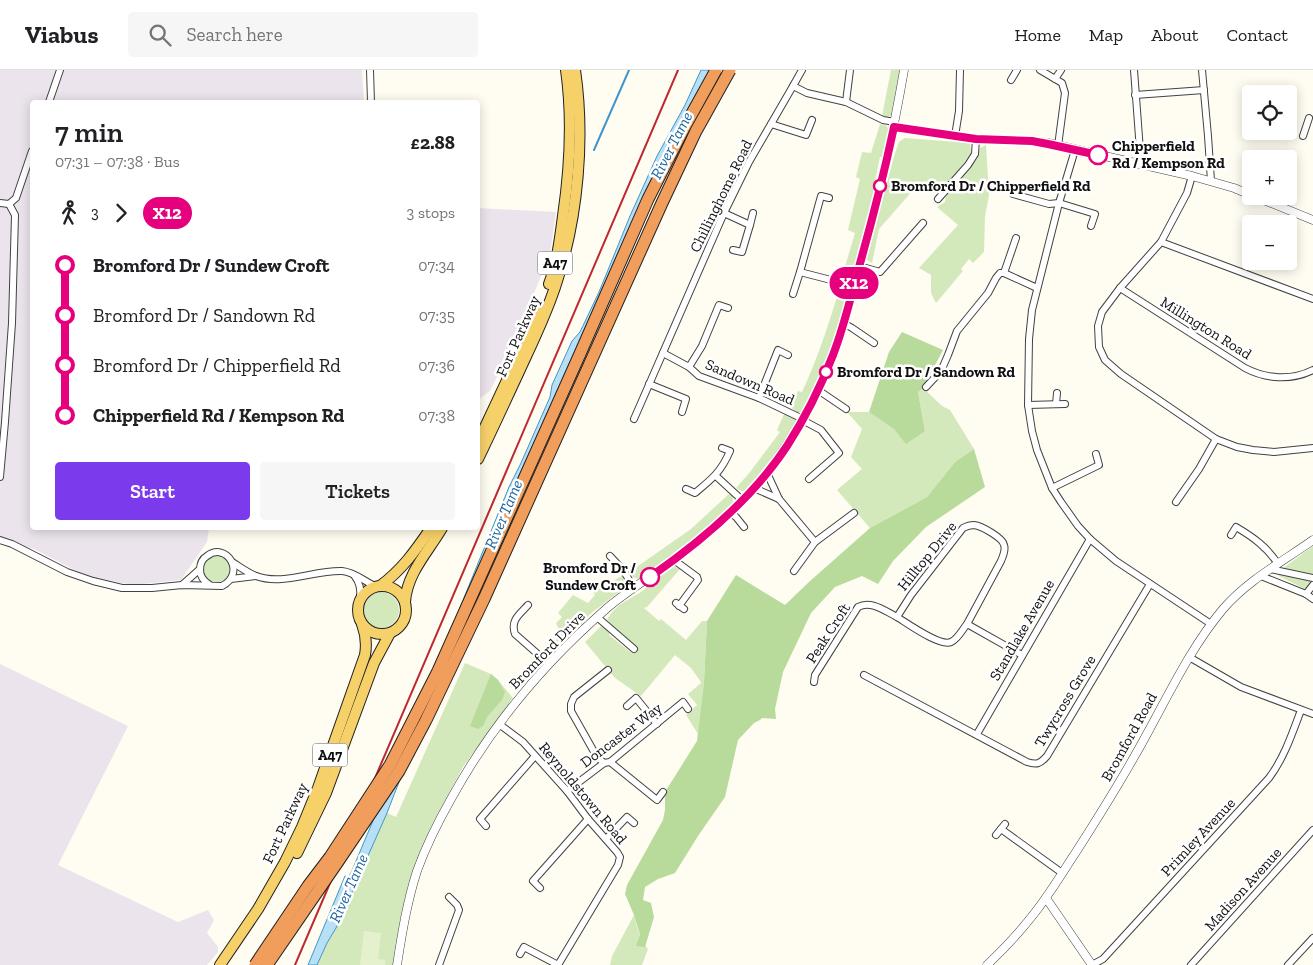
<!DOCTYPE html>
<html lang="en">
<head>
<meta charset="utf-8">
<style>
  :root { --surface:#fff; --page:#f6f6f6; --text:#202124; --muted:#757577; --line:#e0e0e0; --accent:#7c3aed }
  body { margin:0; font-family:"Zilla Slab",serif; background:var(--page); color:var(--text); height:100vh; display:flex; flex-direction:column; font-size:19px; white-space:nowrap }
  * { box-sizing:border-box; margin:0 }
  p { font-size:16px; color:var(--muted) }
  .icon { flex:none; width:28px; height:28px; fill:none; stroke:currentColor; stroke-width:2; stroke-linecap:round; stroke-linejoin:round }
  .map { position:relative; flex:1; overflow:hidden }
  .sheet { position:absolute; left:30px; top:30px; width:450px; height:430px; display:flex; flex-direction:column; background:var(--surface); border-radius:5px; box-shadow:0 2px 12px #0003 }
  .sheet>* { flex:none }
  .badge { padding:0 10px; border-radius:16px; font-size:18px; line-height:32px }
  .buttons { position:absolute; left:1242px; top:15px; display:grid; gap:10px }
  .buttons a { display:grid; place-items:center; width:55px; height:55px; border-radius:5px; background:var(--surface); box-shadow:0 2px 12px #0003; font-size:25px }
  .map>.badge { position:absolute; translate:-50% -50%; box-shadow:0 0 0 2px #fff }
  .legs { display:flex; align-items:center; gap:8px; height:55px; padding:0 25px; font-size:16px }
  .legs p { margin-inline-start:auto }
  .overview { display:flex; align-items:center; justify-content:space-between; height:85px; padding:0 25px }
  h1 { font-size:28px; font-weight:600; line-height:38px }
  .cta { display:flex; gap:10px; margin-top:auto; padding:10px 25px }
  .cta a { flex:1; height:58px; border-radius:5px; background:var(--accent); color:#fff; font-size:20px; font-weight:600; line-height:58px; text-align:center }
  .cta a+a { background:var(--page); color:var(--text) }
  ul { padding:0 25px; list-style:none }
  li { display:flex; align-items:center; gap:18px; height:50px; font-size:19px }
  li i { display:grid; place-items:center; width:8px; height:100%; margin:0 6px; background:currentColor }
  li i::after { content:''; width:12px; height:12px; margin:-6px; border:4px solid; border-radius:50%; background:var(--surface) }
  li p { margin-inline-start:auto }
  li:first-child i { background:linear-gradient(#0000 50%,currentColor 0) }
  li:last-child i { background:linear-gradient(currentColor 50%,#0000 0) }
  header { display:flex; align-items:center; gap:30px; box-sizing:border-box; height:70px; padding:0 25px; background:var(--surface); border-bottom:1px solid var(--line) }
  header strong { font-size:24px }
  nav { display:flex; gap:28px; margin-inline-start:auto; font-size:18px }
  .search { width:350px; height:45px; background:var(--page); display:flex; align-items:center; gap:12px; box-sizing:border-box; padding:0 18px; border-radius:5px; color:var(--muted); font-size:19px }
  .map>svg:first-child { display:block }
  .industrial { fill:#ece4ed }
  .green { fill:#d4e9bb }
  .forest { fill:#b8da9b }
  .pitch { fill:#e5f0cd }
  .water { fill:#b7dff5; stroke:#3f96cb }
  .lines { fill:none; stroke-linecap:round; stroke-linejoin:round }
  .stream { stroke:#3f96cb; stroke-width:2 }
  .minor-casing { stroke:#424242; stroke-width:8 }
  .tertiary-casing { stroke:#424242; stroke-width:9 }
  .primary-casing { stroke:#202020; stroke-width:12 }
  .minor { stroke:#fff; stroke-width:6 }
  .tertiary { stroke:#fff; stroke-width:8 }
  .primary { stroke:#f6d16a; stroke-width:10 }
  .rail { stroke:#bd2932; stroke-width:2 }
  .motorway-bridge-casing { stroke:#202020; stroke-width:13; stroke-linecap:butt }
  .motorway-bridge { stroke:#f19e5d; stroke-width:11 }
  .line-1-casing { stroke:#fff; stroke-width:11 }
  .line-1 { stroke:#e6007e; stroke-width:8 }
  .stop-1-dot { fill:#fff; stroke:#e6007e; stroke-width:2.5 }
  .labels { text-anchor:middle; stroke-width:5; stroke-linejoin:round; paint-order:stroke }
  .shield { fill:#fff; stroke:#575757; stroke-width:1 }
  .shield-label { font-size:14px; font-weight:bold; fill:#0f0f0f }
  .stop-label { font-size:15px; font-weight:bold; fill:#0f0f0f; stroke:#fff; text-anchor:start }
  .street-label { font-size:15px; fill:#0f0f0f; stroke:#fff }
  .water-label { font-size:16px; font-style:italic; fill:#1a679f; stroke:#fff }
</style>
</head>
<body>
<header>
<strong>Viabus</strong>
<div class="search"><svg class="icon" aria-label="search" viewBox="0 0 24 24"><circle cx="10" cy="10" r="6"/><path d="M15 15l6 6"/></svg>Search here</div>
<nav><a>Home</a><a>Map</a><a>About</a><a>Contact</a></nav>
</header>
<div class="map">
<svg width="1313" height="895" viewBox="0 0 1313 895">
  <rect width="100%" height="100%" fill="#fffcf1"/>
  <!-- industrial -->
  <g class="industrial">
    <polygon points="0,0 362,0 364,32 32,32 32,458 209,458 207,472 181,510 133,515 86,506 34,479 0,472"/>
    <polygon points="478,138 556,142 550,184 514,272 490,321 478,330"/>
    <polygon points="0,594 128,656 58,795 178,852 208,840 214,850 207,863 218,877 218,882 207,895 0,895"/>
  </g>
  <!-- green -->
  <g class="green">
    <polygon points="891,0 901,0 892,45 888,47 882,46"/>
    <polygon points="880,54 887,56 889,61 883,87 880,87 875,111 876,113 875,119 876,119 852,209 849,211 841,210 855,163 848,160 860,109 856,107 862,82 871,83"/>
    <polygon points="905,68 970,73 971,83 958,101 939,123 931,121 924,115 919,122 914,119 879,159 872,193 866,189 895,83 899,72"/>
    <polygon points="986,75 989,125 985,146 984,182 973,193 969,189 961,199 963,201 936,233 931,223 931,205 919,198 958,155 937,137 945,132 946,126 977,89 980,78"/>
    <path d="M840,217L846,219L848,223V226L825,293L804,341L798,343L791,337L798,321L802,322C818,288 829,253 840,217Z"/>
    <polygon points="923,318 942,336 950,340 974,379 955,392 927,427 870,458 837,420 862,399 851,387 862,359 847,342 869,342 895,360 925,361 918,322"/>
    <polygon points="785,342 795,348 797,352 783,373 748,419 744,422 741,421 736,418 750,402 780,362 777,360"/>
    <path d="M730,423L733,427V433C710,461 673,485 643,507C636,510 634,508 628,503L691,459Z"/>
    <polygon points="1313,476 1313,505 1282,499"/>
    <circle cx="217" cy="499" r="14"/>
    <path d="M671,495L680,499L647,537L644,538L659,551L661,549L686,570L702,551H707L704,612L698,664L686,645L697,635L688,624L701,613V612L691,598L675,585L641,626L615,608L585,572L602,555L610,562L609,565L633,584L636,579L607,550C616,532 634,529 647,517C651,514 654,509 658,505C662,501 666,498 671,495Z"/>
    <polygon points="1278,503 1313,511 1313,512 1305,519 1279,506"/>
    <polygon points="622,506 625,513 625,517 589,545 576,561 553,584 548,585 544,583 561,564 556,553 562,547 558,543 573,525 588,533 595,525 593,522 594,521"/>
    <circle cx="381" cy="540" r="18"/>
    <polygon points="465,593 491,604 498,610 513,628 463,697 432,755 419,788 400,852 394,895 317,895 327,873 336,858 387,743 396,747"/>
    <path d="M634,845C637,857 640,871 648,879L642,895H610L612,886Z"/>
  </g>
  <!-- forest -->
  <g class="forest">
    <polygon points="902,262 943,280 923,318 918,322 925,361 906,374 895,360 869,342 889,282"/>
    <polygon points="974,379 985,417 926,457 893,491 878,514 862,506 835,517 811,543 783,602 775,639 776,649 762,648 760,650 754,653 738,670 725,727 698,766 675,803 658,809 645,817 643,830 651,833 654,847 645,877 636,876 640,865 634,845 625,824 627,815 663,750 665,740 665,722 697,671 704,612 707,551 736,505 785,535 809,512 870,458 927,427 955,392"/>
    <polygon points="491,604 498,610 505,622 502,630 487,647 483,656 478,659 470,656"/>
  </g>
  <!-- pitch -->
  <polygon class="pitch" points="364,861 381,863 378,889 385,890 385,895 360,895"/>
  <!-- water -->
  <polygon class="water" points="701,0 717,0 669,92 441,604 387,743 336,858 327,873 317,895 308,895 345,806 348,807 351,803 388,715 509,417 521,393 550,327 552,315 572,271 580,262 599,222 630,146 657,86 685,35"/>
  <g class="lines">
    <!-- stream -->
    <polyline class="stream" points="594,80 629,0"/>
    <!-- minor casing -->
    <g class="minor-casing">
      <g id="minor">
        <polyline points="370,0 371,32"/>
        <polyline points="1040,0 1062,13 1065,23 1058,76"/>
        <polyline points="1134,0 1141,94"/>
        <polyline points="1202,0 1208,66 1211,111"/>
        <polyline points="1055,9 1061,0"/>
        <polyline points="1011,10 1017,0"/>
        <polyline points="793,16 802,0"/>
        <polyline points="1135,25 1204,20"/>
        <polyline points="49,32 60,0"/>
        <polyline points="846,32 850,0"/>
        <polyline points="771,54 806,65 812,50"/>
        <polyline points="955,66 959,41 960,0"/>
        <polyline points="1303,66 1309,48"/>
        <polyline points="1075,80 1059,133 1032,240 1029,269 1028,335 1032,361 1037,380 1052,418 1061,432 1078,456 1090,469 1116,491 1211,554"/>
        <polyline points="1192,106 1187,123 1161,172 1120,218 1102,242 1098,256 1099,277 1105,290 1121,304 1216,369 1237,377 1253,380 1274,382 1313,378"/>
        <polyline points="1013,124 1049,134 1059,133 1095,144 1091,156"/>
        <polyline points="938,129 968,95 975,84 976,69"/>
        <polyline points="0,133 9,134"/>
        <polyline points="9,134 16,128 32,81"/>
        <polyline points="724,143 750,155 742,182 733,180"/>
        <polyline points="750,155 753,143"/>
        <polyline points="1161,172 1313,229"/>
        <polyline points="859,196 880,202 923,153"/>
        <polyline points="800,202 854,216"/>
        <polyline points="1004,203 1016,168"/>
        <path d="M1120,218L1245,298C1266,309 1291,311 1313,300"/>
        <polyline points="793,224 800,202 821,126 829,128"/>
        <polyline points="843,253 852,258 874,273"/>
        <polyline points="663,283 689,297 699,306 759,328 803,349 806,352 821,360 839,383 809,409"/>
        <polyline points="689,297 702,276 719,235 728,238"/>
        <polyline points="649,314 686,329 682,342"/>
        <polyline points="926,317 941,301 948,285 957,261 988,223 996,208 1000,203 1004,203 1037,218"/>
        <polyline points="818,320 846,339"/>
        <polyline points="759,328 778,280 788,285"/>
        <polyline points="1056,334 1057,323"/>
        <polyline points="1028,335 1065,334"/>
        <polyline points="634,349 724,143 749,92 793,16 807,23 846,32 883,50 895,52"/>
        <polyline points="767,403 779,429 815,472"/>
        <polyline points="716,406 742,430"/>
        <polyline points="0,407 5,352 12,253 15,145 9,134"/>
        <polyline points="754,418 779,429"/>
        <polyline points="1052,418 1099,395 1096,384"/>
        <path d="M686,419L695,423C712,409 721,402 730,381L722,378"/>
        <polyline points="1176,432 1199,399 1216,369"/>
        <polyline points="730,443 736,447 744,457"/>
        <path d="M1231,465L1236,457C1253,467 1267,477 1278,494"/>
        <path d="M0,470L12,474L67,502L93,511L122,518H152L182,515L222,516C247,503 226,471 207,486C202,489 200,494 200,500C200,507 205,512 210,515"/>
        <polyline points="610,486 623,500 634,518"/>
        <polyline points="674,490 697,507 698,510 679,536"/>
        <path d="M232,492C240,497 248,503 256,506C283,516 314,500 342,501C355,502 365,512 377,517"/>
        <polyline points="1270,499 1313,508"/>
        <polyline points="794,501 815,472 854,443"/>
        <path d="M354,505C360,513 361,519 360,529"/>
        <polyline points="1261,506 1306,524 1313,515"/>
        <polyline points="231,509 256,506"/>
        <polyline points="182,515 200,499"/>
        <polyline points="1306,524 1313,529"/>
        <polyline points="676,533 684,539"/>
        <path d="M528,535C520,544 510,550 515,564L549,594"/>
        <polyline points="597,547 634,579"/>
        <path d="M967,554L1001,491C1003,486 1006,480 1004,475C1003,468 982,456 974,455C970,455 967,456 963,458L911,525L897,547C907,553 940,577 951,572C958,569 962,560 967,554L1022,585"/>
        <polyline points="1189,587 1241,617 1313,644"/>
        <path d="M864,605L1027,692C1037,695 1040,694 1047,686L1150,514"/>
        <path d="M814,612L815,605L858,537C871,530 885,541 897,547"/>
        <polyline points="627,636 636,628 657,654"/>
        <polyline points="499,654 523,672 567,721 588,749 617,782 620,787 618,795 558,895"/>
        <polyline points="977,664 1090,469"/>
        <polyline points="610,692 657,730 663,722"/>
        <polyline points="604,693 597,687 571,641 571,634 574,627 608,600"/>
        <polyline points="567,721 604,693 610,692 683,632 688,639"/>
        <polyline points="486,756 480,749 535,686"/>
        <polyline points="1001,759 1062,803"/>
        <polyline points="996,765 1005,754"/>
        <polyline points="606,769 627,747 634,753"/>
        <polyline points="540,818 533,811 588,749"/>
        <polyline points="520,884 524,877 558,895"/>
        <polyline points="439,895 459,840 457,835 449,827"/>
        <path d="M1092,895L1103,889L1269,708C1284,688 1292,664 1301,640"/>
        <polyline points="1191,895 1313,760"/>
        <polyline points="1288,895 1313,868"/>
      </g>
    </g>
    <!-- tertiary casing -->
    <g class="tertiary-casing">
      <g id="tertiary">
        <polyline points="894,57 976,69 1032,71 1048,73 1192,106 1234,118 1251,125"/>
        <polyline points="1254,126 1313,150"/>
        <polyline points="1046,828 1092,895"/>
        <path d="M397,895C402,863 407,832 417,801C426,776 438,752 451,729C491,656 544,593 606,539C627,521 652,506 675,489C709,464 742,435 768,401C795,366 817,326 833,285C845,255 851,223 860,193C878,129 893,65 904,0"/>
        <path d="M987,895C1009,874 1030,851 1047,826C1057,812 1066,797 1076,782C1101,743 1126,703 1148,662C1171,620 1192,576 1223,539C1248,510 1282,492 1313,470"/>
      </g>
    </g>
    <!-- primary casing -->
    <g class="primary-casing">
      <g id="primary">
        <path d="M549,214C557,193 560,169 563,146C570,98 573,49 566,0"/>
        <polyline points="478,372 539,242"/>
        <path d="M478,389C491,362 504,334 517,306C531,275 547,244 557,211C578,146 585,68 575,0"/>
        <circle cx="382" cy="540" r="24"/>
        <path d="M380,516C402,500 416,480 431,458"/>
        <path d="M405,532C407,503 428,482 442,458"/>
        <polyline points="297,783 326,723 374,593 389,565"/>
        <path d="M220,895L258,839L285,792L302,757L318,718L365,585C367,574 366,565 362,554"/>
      </g>
    </g>
    <!-- minor -->
    <use href="#minor" class="minor"/>
    <!-- tertiary -->
    <use href="#tertiary" class="tertiary"/>
    <!-- primary -->
    <use href="#primary" class="primary"/>
    <!-- rail -->
    <polyline class="rail" points="295,895 678,0"/>
    <!-- motorway-bridge casing -->
    <g class="motorway-bridge-casing">
      <g id="motorway-bridge">
        <polyline points="255,895 308,816 330,787 390,695 438,601 579,286 648,129 684,58 716,0"/>
        <polyline points="267,895 337,793 399,701 426,650 484,529 662,133 696,61 730,0"/>
      </g>
    </g>
    <!-- motorway-bridge -->
    <use href="#motorway-bridge" class="motorway-bridge"/>
  </g>
  <g class="lines">
    <!-- line-1 casing -->
    <g class="line-1-casing">
      <path id="line-1" d="M650,507C702,471 752,429 787,376C805,348 821,316 833,285C844,257 851,226 859,197C872,151 884,104 894,57L976,69L1032,71L1048,74L1098,85"/>
    </g>
    <!-- line-1 -->
    <use href="#line-1" class="line-1"/>
  </g>
  <!-- markers -->
  <g class="stop-1-dot">
    <circle cx="1098" cy="85" r="9"/>
    <circle cx="880" cy="116" r="6"/>
    <circle cx="826" cy="302" r="6"/>
    <circle cx="650" cy="507" r="9"/>
  </g>
  <g class="labels">
    <!-- shield labels -->
    <g class="shield">
      <rect x="537.5" y="181.5" width="35" height="23" rx="4"/>
      <rect x="312.5" y="673.5" width="35" height="23" rx="4"/>
    </g>
    <g class="shield-label">
      <text x="555" y="198">A47</text>
      <text x="330" y="690">A47</text>
    </g>
    <!-- stop labels -->
    <g class="stop-label">
      <text x="1112" y="81">Chipperfield<tspan x="1112" dy="17">Rd / Kempson Rd</tspan></text>
      <text x="891" y="121">Bromford Dr / Chipperfield Rd</text>
      <text x="837" y="307">Bromford Dr / Sandown Rd</text>
      <text x="636" y="503" text-anchor="end">Bromford Dr /<tspan x="636" dy="17">Sundew Croft</tspan></text>
    </g>
    <!-- street labels -->
    <g class="street-label">
      <text transform="translate(721 126) rotate(-64)" y="5">Chillinghome Road</text>
      <text transform="translate(1206 258) rotate(32)" y="5">Millington Road</text>
      <text transform="translate(518 266) rotate(-66)" y="5">Fort Parkway</text>
      <text transform="translate(750 312) rotate(23)" y="5">Sandown Road</text>
      <text transform="translate(927 486) rotate(-51)" y="5">Hilltop Drive</text>
      <text transform="translate(1022 560) rotate(-60)" y="5">Standlake Avenue</text>
      <text transform="translate(828 563) rotate(-57)" y="5">Peak Croft</text>
      <text transform="translate(547 580) rotate(-46)" y="5">Bromford Drive</text>
      <text transform="translate(1065 631) rotate(-59)" y="5">Twycross Grove</text>
      <text transform="translate(621 665) rotate(-37)" y="5">Doncaster Way</text>
      <text transform="translate(1129 667) rotate(-61)" y="5">Bromford Road</text>
      <text transform="translate(583 723) rotate(50)" y="5">Reynoldstown Road</text>
      <text transform="translate(285 753) rotate(-65)" y="5">Fort Parkway</text>
      <text transform="translate(1198 767) rotate(-47)" y="5">Primley Avenue</text>
      <text transform="translate(1243 819) rotate(-48)" y="5">Madison Avenue</text>
    </g>
    <!-- water labels -->
    <g class="water-label">
      <text transform="translate(671 75) rotate(-63)" y="6">River Tame</text>
      <text transform="translate(503 444) rotate(-67)" y="6">River Tame</text>
      <text transform="translate(348 818) rotate(-66)" y="6">River Tame</text>
    </g>
  </g>
</svg>
<div class="buttons">
<a><svg class="icon" aria-label="locate" viewBox="0 0 24 24"><circle cx="12" cy="12" r="6"/><path d="M12 2v4M12 18v4M2 12h4M18 12h4"/></svg></a>
<a>+</a>
<a>−</a>
</div>
<b class="badge" style="left:854px;top:213px;background:#e6007e;color:#fff">X12</b>
<section class="sheet">
<div class="overview"><div><h1>7 min</h1><p>07:31 – 07:38 · Bus</p></div><b>£2.88</b></div>
<div class="legs"><svg class="icon" aria-label="walk" viewBox="0 0 24 24"><circle cx="13" cy="4" r="2"/><path d="M13 8l-2 6 4 7M11 14l-3 7M7 12l3-4h3l4 4"/></svg>3<svg class="icon" aria-label="forward" viewBox="0 0 24 24"><path d="M9 5l7 7-7 7"/></svg><b class="badge" style="background:#e6007e;color:#fff">X12</b><p>3 stops</p></div>
<ul>
<li><i style="color:#e6007e"></i><b>Bromford Dr / Sundew Croft</b><p>07:34</p></li>
<li><i style="color:#e6007e"></i><span>Bromford Dr / Sandown Rd</span><p>07:35</p></li>
<li><i style="color:#e6007e"></i><span>Bromford Dr / Chipperfield Rd</span><p>07:36</p></li>
<li><i style="color:#e6007e"></i><b>Chipperfield Rd / Kempson Rd</b><p>07:38</p></li>
</ul>
<div class="cta"><a>Start</a><a>Tickets</a></div>
</section>
</div>
</body>
</html>
